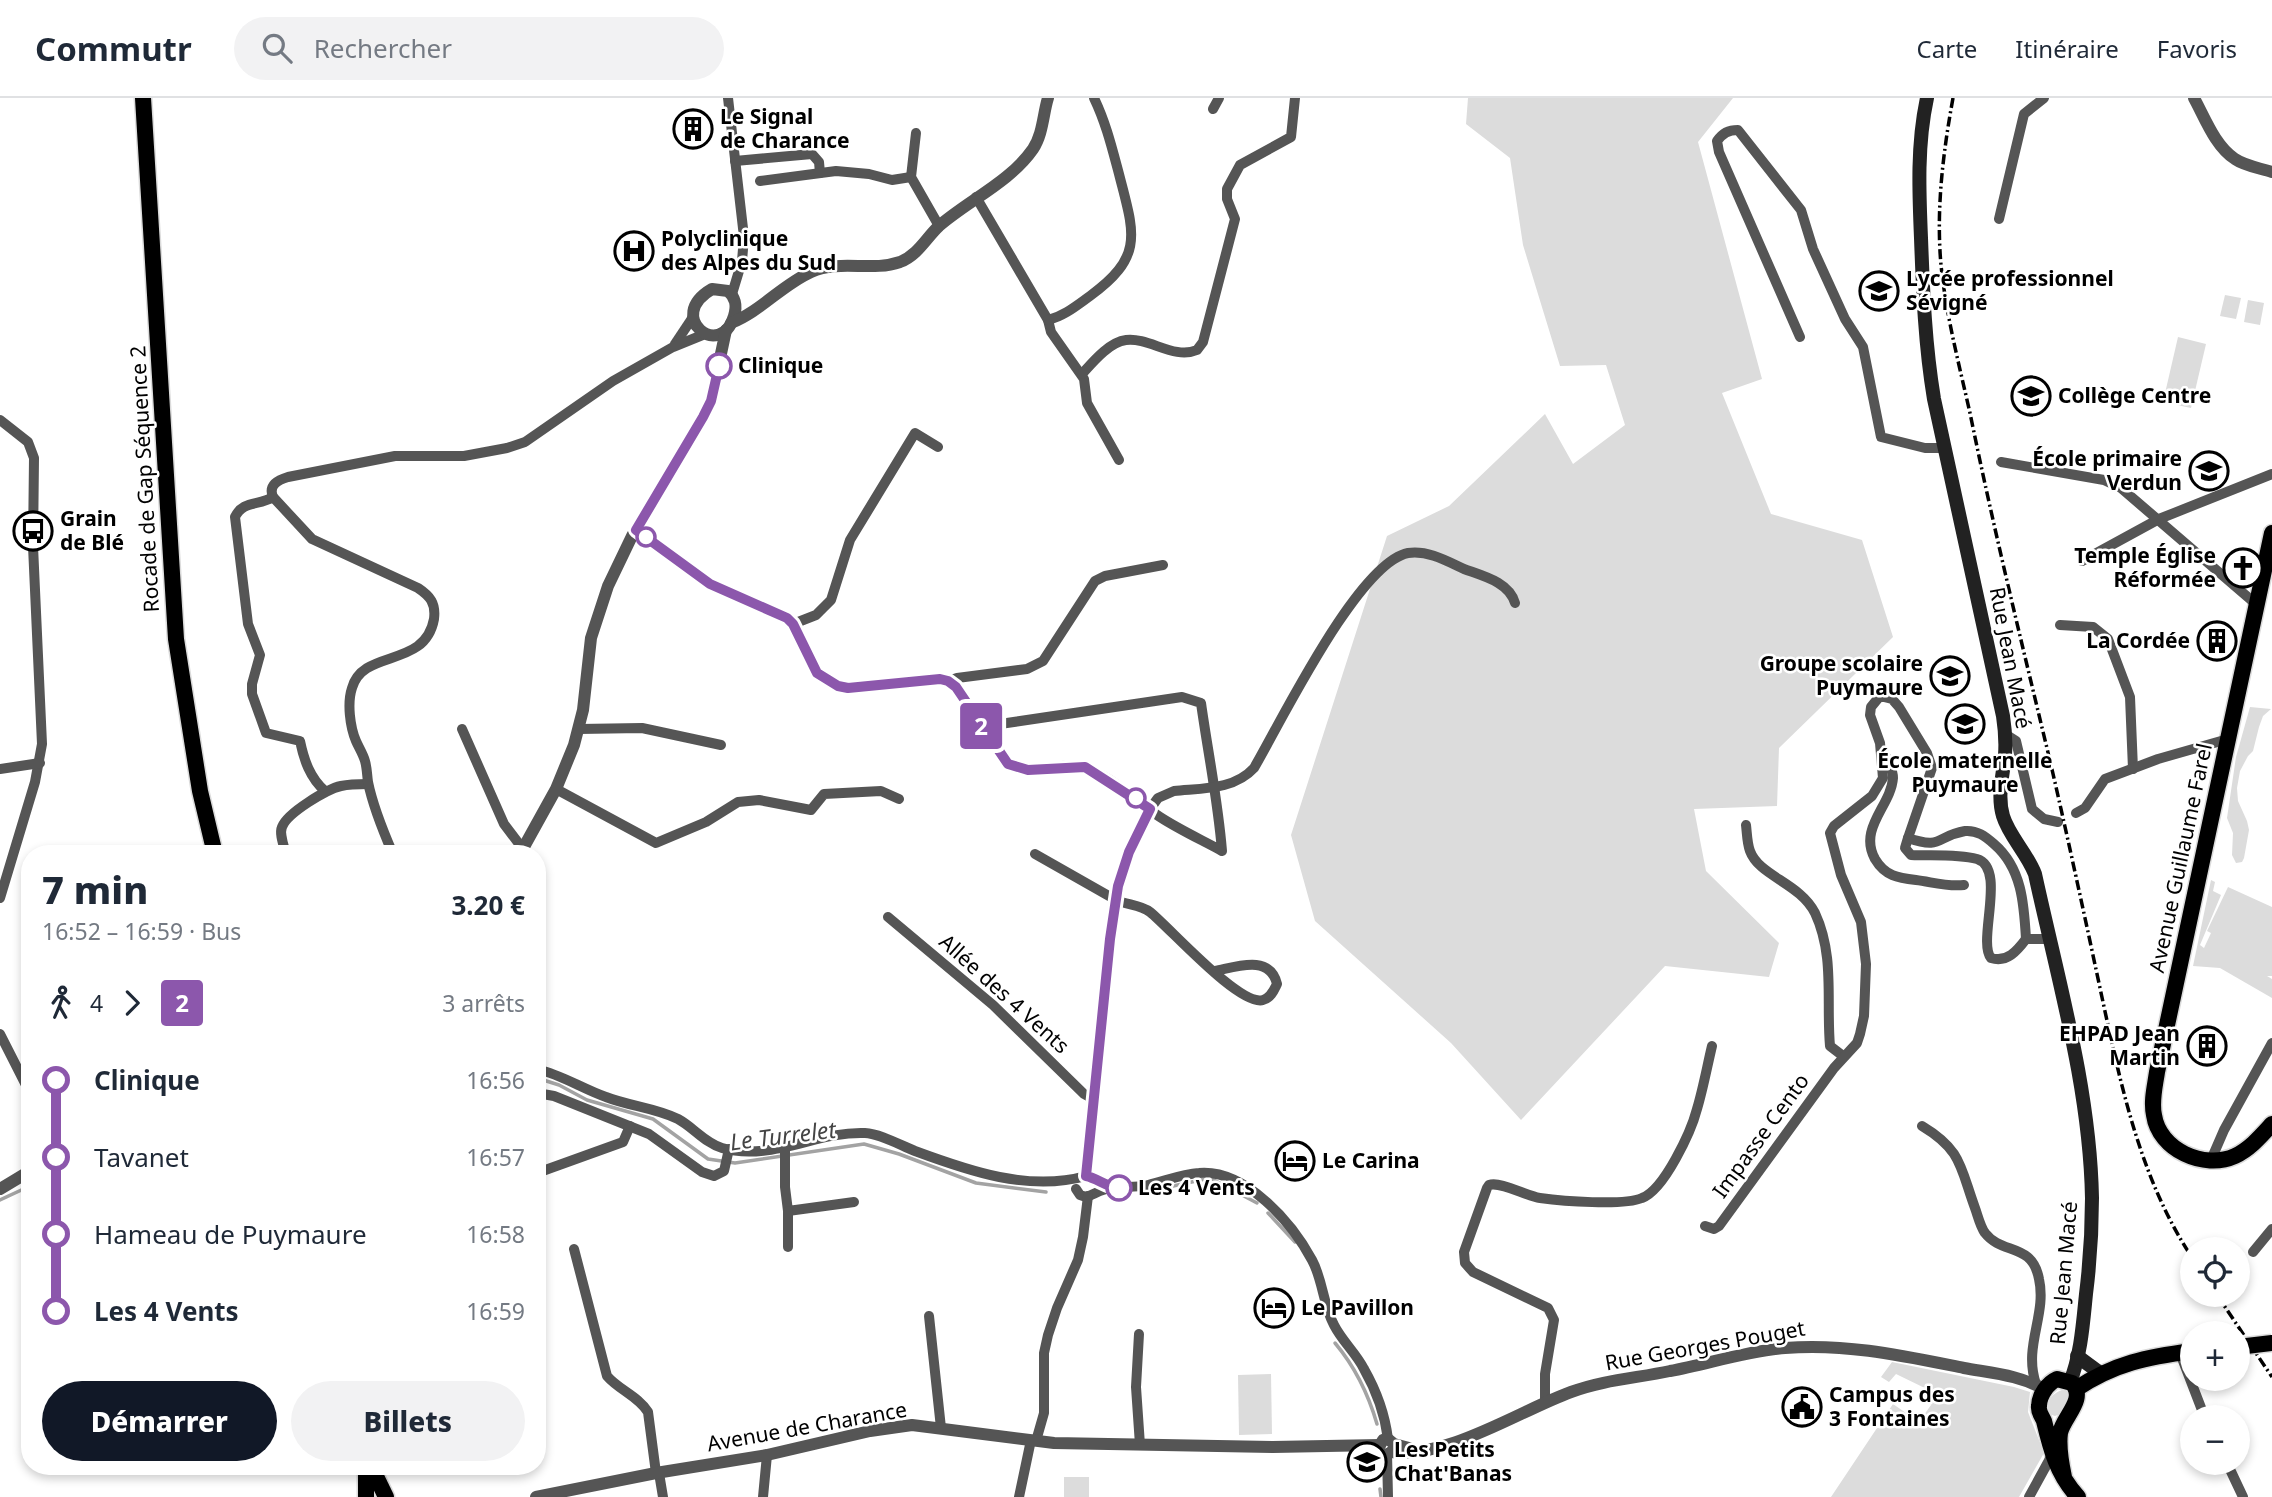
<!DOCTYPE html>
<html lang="fr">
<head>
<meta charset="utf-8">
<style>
  :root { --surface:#fff; --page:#f2f2f3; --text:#1f2937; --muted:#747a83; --line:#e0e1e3; --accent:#111827 }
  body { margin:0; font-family:"Noto Sans",sans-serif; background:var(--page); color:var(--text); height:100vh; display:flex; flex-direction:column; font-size:26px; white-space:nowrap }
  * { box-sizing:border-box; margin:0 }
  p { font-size:23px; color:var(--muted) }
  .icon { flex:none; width:38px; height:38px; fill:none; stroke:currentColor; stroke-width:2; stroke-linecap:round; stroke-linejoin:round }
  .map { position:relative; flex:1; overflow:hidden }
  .details { position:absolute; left:21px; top:747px; width:525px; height:630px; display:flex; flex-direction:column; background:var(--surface); border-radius:28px; box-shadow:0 4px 10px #0003 }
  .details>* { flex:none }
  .badge { padding:0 14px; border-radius:5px; font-size:24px; line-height:46px }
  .tools { position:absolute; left:2180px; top:1139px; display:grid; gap:14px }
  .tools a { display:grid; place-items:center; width:70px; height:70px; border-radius:50%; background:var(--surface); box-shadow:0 4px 10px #0003; font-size:35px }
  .map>.badge { position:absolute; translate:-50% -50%; box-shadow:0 0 0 4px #fff }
  .legs { display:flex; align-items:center; gap:10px; height:77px; padding:0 21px; font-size:23px }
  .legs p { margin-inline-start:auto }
  .overview { display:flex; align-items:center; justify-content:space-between; height:119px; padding:0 21px }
  h1 { font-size:38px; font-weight:800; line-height:52px }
  .primary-button { display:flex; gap:14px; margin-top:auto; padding:14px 21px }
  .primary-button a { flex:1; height:80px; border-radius:42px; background:var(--accent); color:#fff; font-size:28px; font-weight:800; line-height:80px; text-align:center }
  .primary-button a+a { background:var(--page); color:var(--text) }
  ul { padding:0 21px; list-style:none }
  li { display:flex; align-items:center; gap:24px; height:77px; font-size:26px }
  li i { display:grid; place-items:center; width:10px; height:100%; margin:0 9px; background:currentColor }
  li i::after { content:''; width:18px; height:18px; margin:-9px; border:5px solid; border-radius:50%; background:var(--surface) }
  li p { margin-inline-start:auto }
  li:first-child i { background:linear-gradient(#0000 50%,currentColor 0) }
  li:last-child i { background:linear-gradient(currentColor 50%,#0000 0) }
  header { display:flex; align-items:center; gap:42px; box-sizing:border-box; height:98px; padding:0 35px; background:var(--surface); border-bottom:2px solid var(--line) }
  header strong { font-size:33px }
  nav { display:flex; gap:38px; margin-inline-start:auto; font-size:24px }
  .search { width:490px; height:63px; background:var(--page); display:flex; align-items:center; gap:18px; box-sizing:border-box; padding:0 24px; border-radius:38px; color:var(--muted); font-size:26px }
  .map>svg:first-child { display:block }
  .green { fill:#dcdcdc }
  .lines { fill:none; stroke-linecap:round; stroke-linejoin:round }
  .stream { stroke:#a3a3a3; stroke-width:3.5 }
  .primary-casing { stroke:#dbdbdb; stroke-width:19 }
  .minor { stroke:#555; stroke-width:10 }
  .tertiary { stroke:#555; stroke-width:12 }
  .secondary { stroke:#222; stroke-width:14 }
  .primary { stroke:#000; stroke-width:16 }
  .rail { stroke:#000; stroke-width:3.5; stroke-dasharray:10 3.5 2 3.5; stroke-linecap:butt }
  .primary-bridge-casing { stroke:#dbdbdb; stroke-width:19; stroke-linecap:butt }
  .primary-bridge { stroke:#000; stroke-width:16 }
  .line-1-casing { stroke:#fff; stroke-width:16 }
  .line-1 { stroke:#8c57ac; stroke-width:10 }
  .stop-1-dot { fill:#fff; stroke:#8c57ac; stroke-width:3.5 }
  .labels { text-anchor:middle; stroke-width:5; stroke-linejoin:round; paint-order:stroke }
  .poi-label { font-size:21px; font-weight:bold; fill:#000; stroke:#fff; text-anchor:start }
  .stop-label { font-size:21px; font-weight:bold; fill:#000; stroke:#fff; text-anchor:start }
  .street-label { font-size:21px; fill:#000; stroke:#fff }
  .water-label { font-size:23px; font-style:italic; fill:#444; stroke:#fff }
</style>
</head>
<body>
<header>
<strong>Commutr</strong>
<div class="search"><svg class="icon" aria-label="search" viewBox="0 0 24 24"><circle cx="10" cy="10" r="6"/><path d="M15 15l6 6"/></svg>Rechercher</div>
<nav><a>Carte</a><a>Itinéraire</a><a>Favoris</a></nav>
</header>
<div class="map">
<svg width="2272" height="1399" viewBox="0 0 2272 1399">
  <rect width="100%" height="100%" fill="#fff"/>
  <!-- green -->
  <g class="green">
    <polygon points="1468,0 1733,0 1698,44 1762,281 1722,295 1771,416 1862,442 1893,539 1779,650 1777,708 1694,711 1706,773 1779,845 1769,879 1665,868 1521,1022 1451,945 1315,823 1291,737 1387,438 1449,408 1545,316 1573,366 1625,327 1606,267 1560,268 1523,147 1510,60 1466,26"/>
    <polygon points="2225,197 2241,200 2236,221 2220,218"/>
    <polygon points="2248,202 2264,205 2260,227 2244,224"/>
    <polygon points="2178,239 2206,246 2191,310 2163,304"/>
    <polygon points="2250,609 2271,611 2263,618 2259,629 2253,653 2248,658 2240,673 2237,690 2238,703 2247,723 2249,732 2244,760 2242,764 2236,765 2232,757 2233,735 2227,720 2236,659"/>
    <polygon points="2211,782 2215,784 2213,793 2221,797 2200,847 2204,850 2211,835 2207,833 2228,789 2272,809 2272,878 2267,878 2272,881 2272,900 2220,870 2193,868"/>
    <polygon points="1892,1264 2014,1289 2030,1294 2028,1314 2044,1355 2019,1399 1831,1399 1893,1306 1919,1324 1931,1307 1928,1303 1933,1294 1896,1276 1889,1284 1881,1279"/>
    <polygon points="1271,1276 1272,1336 1239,1337 1238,1277"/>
    <path d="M2062,1292L2067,1293L2071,1298L2063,1315L2055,1318L2049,1316C2044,1305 2051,1296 2062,1292Z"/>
    <rect x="1064" y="1379" width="25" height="20"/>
  </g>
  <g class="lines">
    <!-- stream -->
    <g class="stream">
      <polyline points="537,980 559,987 587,1002 653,1021 708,1061 735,1065 864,1046 899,1056 976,1085 1046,1094"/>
      <polyline points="1141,1095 1210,1080 1257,1105"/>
      <polyline points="0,1102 30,1088"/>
      <polyline points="1268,1115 1295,1144"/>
      <path d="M1335,1245C1356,1270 1368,1295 1377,1326"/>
      <polyline points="1380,1391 1381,1399"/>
    </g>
    <!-- primary casing -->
    <g class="primary-casing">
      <g id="primary">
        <polyline points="143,0 176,541 200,693 215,756"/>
        <path d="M2272,435L2157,974C2155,988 2151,1003 2154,1017C2159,1052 2204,1072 2235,1058C2250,1051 2261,1038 2272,1026"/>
        <path d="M2076,1291C2115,1265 2147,1259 2193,1253"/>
        <polyline points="371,1368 386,1399"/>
        <path d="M2064,1379C2061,1365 2058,1350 2060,1335C2063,1319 2087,1301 2072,1285L2057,1281C2048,1285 2039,1297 2039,1308C2038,1314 2042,1318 2044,1323C2051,1352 2057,1376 2078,1399"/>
        <polyline points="366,1399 366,1368"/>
      </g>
    </g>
    <!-- minor -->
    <g class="minor">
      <polyline points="728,0 744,139 742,163 732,196"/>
      <polyline points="1213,11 1219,0"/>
      <polyline points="916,35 911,79 939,128"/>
      <polyline points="735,63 812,56 819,64 820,75"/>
      <polyline points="760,83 836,73 869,76 892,82 911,79"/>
      <polyline points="976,99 1048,222 1051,234 1084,281 1087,305 1119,362"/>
      <polyline points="1999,121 2024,16 2044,0"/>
      <path d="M1048,222C1064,218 1076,208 1090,198C1145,158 1134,135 1119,76C1112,50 1106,25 1094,0"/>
      <path d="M1800,239L1719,54L1717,43C1723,35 1728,32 1738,32L1801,112L1813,151L1845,221L1863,249L1881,339L1925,350H1944"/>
      <polyline points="675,246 693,219"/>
      <path d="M1082,276C1092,265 1109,244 1126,242C1149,239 1174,262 1197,252L1203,244L1235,121L1227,101V91L1240,67L1291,39L1295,0"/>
      <polyline points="0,322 28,344 34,360 33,448 42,646 35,684 0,800"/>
      <polyline points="2001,364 2104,382 2121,390 2257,507"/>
      <path d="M273,399C259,408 243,402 235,419L248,526L260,557L252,586V596L266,635L300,643C304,662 310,680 325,693"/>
      <polyline points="636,432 666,452 710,486 787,521 793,526 817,575 838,588 848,590 940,581 948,583 957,580 1027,571 1043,563 1095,483 1105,478 1163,467"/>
      <polyline points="2082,463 2159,421 2272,376"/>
      <polyline points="793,526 816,517 831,502 850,442 915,335 938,349"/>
      <polyline points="2060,527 2093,529 2108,541 2130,599 2133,671"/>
      <path d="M948,583L956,589L1001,659C1024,685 1055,661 1084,669C1107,675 1140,706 1160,719C1180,732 1202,742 1222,753C1218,703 1208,655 1201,605L1182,599L1000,626L984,631"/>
      <polyline points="462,631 504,726 523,751"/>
      <polyline points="579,631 642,630 721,647"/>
      <polyline points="2005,636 2016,643 2032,711 2044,721 2058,724"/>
      <path d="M1884,655C1888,663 1893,671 1893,680C1891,708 1858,730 1875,761C1885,778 1898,780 1916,782C1932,784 1947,789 1964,787"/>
      <polyline points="0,671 40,665"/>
      <polyline points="556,691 656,745 706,724 738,704 759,702 811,712 824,696 881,693 899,701"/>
      <polyline points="2076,715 2085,710 2105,681 2158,661 2228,641"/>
      <path d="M1746,727C1747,735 1747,745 1750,753C1759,778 1800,785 1815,815C1835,858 1826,903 1830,948L1843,958"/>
      <path d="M1908,740L1905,750L1911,757C1932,758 1957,756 1977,761C2007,770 1977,843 1991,860C2007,865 2017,853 2026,841"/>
      <path d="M286,756C284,748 279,736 282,729C287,715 327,691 341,688C350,686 359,686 368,686"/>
      <path d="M393,756C383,733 373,709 368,684C367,677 367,670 365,663C363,656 359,650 356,643C350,629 347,605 352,590C363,550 425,571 434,521C436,505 430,498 418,490L312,441L273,399C268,387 278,382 288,379L395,358H464L507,350L525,344L613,283L673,249L705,236"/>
      <path d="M1035,756L1116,802C1127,807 1141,807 1150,814C1170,830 1240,909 1263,902C1271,900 1274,892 1277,886C1270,856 1236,869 1215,873"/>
      <polyline points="888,819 993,907 1084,996 1093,1001"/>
      <polyline points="0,936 30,995"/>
      <path d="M537,971C562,977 583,991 606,999C629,1008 656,1010 678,1021C693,1029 705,1045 722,1050C770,1064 817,1033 865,1035C881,1036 900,1047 915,1053C969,1073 1029,1094 1086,1078"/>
      <polyline points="537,995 554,998 649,1036 702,1074 714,1078 724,1073 729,1051"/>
      <path d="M1922,1028C1962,1052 1960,1069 1975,1110C1978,1118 1980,1128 1985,1135C2002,1157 2032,1144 2039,1181C2047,1217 2023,1248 2036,1286"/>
      <polyline points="785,1049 785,1089 788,1113 854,1104"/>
      <polyline points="2211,1062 2224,1032 2272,945"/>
      <polyline points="537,1075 623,1044 630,1028"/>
      <path d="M1086,1078L1110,841L1118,788L1129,754L1150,711L1158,700L1174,693C1202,690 1234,692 1254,670C1281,624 1358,465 1408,455C1428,452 1447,463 1464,471C1483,478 1509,484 1515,505"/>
      <polyline points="1086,1078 1113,1090"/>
      <path d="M1076,1091L1080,1097L1086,1099C1095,1096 1101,1091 1111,1090C1123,1088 1135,1090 1148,1087C1165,1083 1182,1076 1199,1075C1246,1071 1292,1125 1312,1162C1323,1182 1323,1207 1334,1227C1342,1243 1356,1255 1364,1271C1376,1292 1385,1317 1388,1341"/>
      <path d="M1705,1128L1714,1131L1719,1128L1834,970L1857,945L1860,936L1864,918L1866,866L1861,824L1841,777L1830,735L1834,728L1872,698L1883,680L1880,645L1870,617L1871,609L1880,598L1892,601L1899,609L1927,655L1932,670L1908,740C1943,752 1936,738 1965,733C1977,732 1985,738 1994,746C2022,770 2024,806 2026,841H2050"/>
      <polyline points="788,1149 788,1113"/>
      <path d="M574,1151L607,1278C619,1292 638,1298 648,1314L656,1375"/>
      <polyline points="2253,1154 2272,1131"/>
      <polyline points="929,1218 941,1330"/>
      <polyline points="1139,1236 1136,1289 1140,1347"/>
      <polyline points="2180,1255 2205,1320"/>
      <path d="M1545,1305V1276L1554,1222L1548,1210L1473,1174L1465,1165L1464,1154L1487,1090L1489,1087C1501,1083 1526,1098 1540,1100C1562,1103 1623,1108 1642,1100C1664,1092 1691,1034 1697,1011C1703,991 1707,969 1712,948"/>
      <polyline points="1036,1343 1044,1315 1044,1255 1048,1237 1057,1210 1078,1162 1083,1139 1088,1098"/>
      <polyline points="1387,1355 1388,1399"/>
      <polyline points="2227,1365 2243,1399"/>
      <polyline points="659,1375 663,1399"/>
      <polyline points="763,1399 767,1357"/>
      <polyline points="1019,1399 1031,1342"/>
      <polyline points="2029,1399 2052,1357"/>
    </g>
    <!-- tertiary -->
    <g class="tertiary">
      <path d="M2194,0C2205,20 2215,48 2235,61C2245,68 2260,70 2272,74"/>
      <path d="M712,191L728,193C736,200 737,208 734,218C721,263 664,219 712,191Z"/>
      <path d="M731,225C761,213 782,187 811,174C840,161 871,174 900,164C918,157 926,140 939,128C969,102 1010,84 1033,51C1043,36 1043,16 1048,0"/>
      <polyline points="520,756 556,691 574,647 583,612 591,540 608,488 632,438 711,303 726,232"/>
      <polyline points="0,1091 30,1073"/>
      <polyline points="1380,1347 1383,1342 1388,1341 1394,1346 1409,1350"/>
      <path d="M1391,1354C1447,1361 1519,1313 1571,1294C1603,1282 1637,1280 1670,1273C1708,1266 1746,1253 1785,1250C1846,1245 1904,1258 1964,1270C1991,1275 2021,1277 2045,1292"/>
      <polyline points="536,1399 656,1375 767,1357 870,1333 912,1327 1054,1345 1273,1349 1380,1347"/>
    </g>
    <!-- secondary -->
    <g class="secondary">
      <path d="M1927,0C1917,46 1919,93 1921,140C1923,194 1925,247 1934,301L2003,618C2005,631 2006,644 2005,657C2003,677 1997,698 2003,718C2009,738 2027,755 2035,776C2058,882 2090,991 2092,1100C2092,1132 2090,1164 2086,1196C2083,1225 2081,1257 2070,1284"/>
      <polyline points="2077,1258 2100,1275"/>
    </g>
    <!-- primary -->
    <use href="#primary" class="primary"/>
    <!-- rail -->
    <g class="rail">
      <path d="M1953,0C1943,55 1936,111 1941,167C1946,217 1959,266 1970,315C1994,433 2023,550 2051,667C2068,741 2084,815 2100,890C2120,983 2139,1080 2193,1161"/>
      <polyline points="2217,1197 2272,1279"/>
    </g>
    <!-- primary-bridge casing -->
    <g class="primary-bridge-casing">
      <polyline id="primary-bridge" points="2238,1249 2272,1245"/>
    </g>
    <!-- primary-bridge -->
    <use href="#primary-bridge" class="primary-bridge"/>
  </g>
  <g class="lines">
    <!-- line-1 casing -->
    <g class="line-1-casing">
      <path id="line-1" d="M719,268L711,303L703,319L636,432L710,486L787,520L793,526L817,575L838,588L848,590L940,581L948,583L956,589L1008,666L1028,672L1085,669L1150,711L1129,754L1118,788L1110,841L1086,1078C1097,1080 1106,1089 1119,1090"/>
    </g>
    <!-- line-1 -->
    <use href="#line-1" class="line-1"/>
  </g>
  <!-- icons -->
  <defs>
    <g id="building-ring" transform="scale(2.0125)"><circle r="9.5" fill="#fff" stroke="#000" stroke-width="1.5"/><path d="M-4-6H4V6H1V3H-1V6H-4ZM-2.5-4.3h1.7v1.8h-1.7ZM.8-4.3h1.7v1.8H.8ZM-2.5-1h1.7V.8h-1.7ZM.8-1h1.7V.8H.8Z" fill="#000"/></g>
    <g id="hospital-ring" transform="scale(2.0125)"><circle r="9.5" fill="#fff" stroke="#000" stroke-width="1.5"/><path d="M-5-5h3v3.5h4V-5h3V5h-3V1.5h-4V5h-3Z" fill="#000"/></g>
    <g id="school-ring" transform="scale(2.0125)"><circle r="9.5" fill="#fff" stroke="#000" stroke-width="1.5"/><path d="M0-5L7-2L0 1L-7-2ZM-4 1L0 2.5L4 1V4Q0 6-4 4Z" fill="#000"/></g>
    <g id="bus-ring" transform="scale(2.0125)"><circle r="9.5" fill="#fff" stroke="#000" stroke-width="1.5"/><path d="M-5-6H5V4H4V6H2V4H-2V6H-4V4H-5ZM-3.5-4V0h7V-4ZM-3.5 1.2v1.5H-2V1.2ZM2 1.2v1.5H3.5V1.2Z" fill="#000"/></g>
    <g id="church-ring" transform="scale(2.0125)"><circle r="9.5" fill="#fff" stroke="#000" stroke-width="1.5"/><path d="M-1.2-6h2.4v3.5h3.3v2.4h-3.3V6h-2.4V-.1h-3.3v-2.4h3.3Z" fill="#000"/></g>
    <g id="hotel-ring" transform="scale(2.0125)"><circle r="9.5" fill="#fff" stroke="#000" stroke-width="1.5"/><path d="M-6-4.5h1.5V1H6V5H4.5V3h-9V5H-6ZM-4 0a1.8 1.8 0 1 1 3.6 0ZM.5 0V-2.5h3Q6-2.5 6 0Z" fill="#000"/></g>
    <g id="civic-ring" transform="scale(2.0125)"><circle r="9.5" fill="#fff" stroke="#000" stroke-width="1.5"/><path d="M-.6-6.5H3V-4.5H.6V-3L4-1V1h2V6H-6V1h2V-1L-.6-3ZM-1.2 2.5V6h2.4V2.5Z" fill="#000"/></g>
  </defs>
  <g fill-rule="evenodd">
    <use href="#building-ring" x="693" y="31"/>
    <use href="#hospital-ring" x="634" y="153"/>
    <use href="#school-ring" x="1879" y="193"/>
    <use href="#school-ring" x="2031" y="298"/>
    <use href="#school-ring" x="2209" y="373"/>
    <use href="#bus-ring" x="33" y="433"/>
    <use href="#church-ring" x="2243" y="470"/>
    <use href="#building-ring" x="2217" y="543"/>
    <use href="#school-ring" x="1950" y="578"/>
    <use href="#school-ring" x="1965" y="626"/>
    <use href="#building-ring" x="2207" y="948"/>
    <use href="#hotel-ring" x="1295" y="1063"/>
    <use href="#hotel-ring" x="1274" y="1210"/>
    <use href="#civic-ring" x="1802" y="1309"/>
    <use href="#school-ring" x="1367" y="1364"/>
  </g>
  <!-- markers -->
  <g class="stop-1-dot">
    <circle cx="719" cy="268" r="12"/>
    <circle cx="646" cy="439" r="9"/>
    <circle cx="1136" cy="700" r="9"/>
    <circle cx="1119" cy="1090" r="12"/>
  </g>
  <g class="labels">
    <!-- poi labels -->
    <g class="poi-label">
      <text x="720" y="26">Le Signal<tspan x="720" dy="24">de Charance</tspan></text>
      <text x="661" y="148">Polyclinique<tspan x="661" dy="24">des Alpes du Sud</tspan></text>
      <text x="1906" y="188">Lycée professionnel<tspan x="1906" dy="24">Sévigné</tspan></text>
      <text x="2058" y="305">Collège Centre</text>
      <text x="2182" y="368" text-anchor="end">École primaire<tspan x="2182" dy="24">Verdun</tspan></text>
      <text x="60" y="428">Grain<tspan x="60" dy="24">de Blé</tspan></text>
      <text x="2216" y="465" text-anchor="end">Temple Église<tspan x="2216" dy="24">Réformée</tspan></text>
      <text x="2190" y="550" text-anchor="end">La Cordée</text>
      <text x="1923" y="573" text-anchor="end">Groupe scolaire<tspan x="1923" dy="24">Puymaure</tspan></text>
      <text x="1965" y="670" text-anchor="middle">École maternelle<tspan x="1965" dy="24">Puymaure</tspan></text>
      <text x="2180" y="943" text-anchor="end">EHPAD Jean<tspan x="2180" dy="24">Martin</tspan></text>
      <text x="1322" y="1070">Le Carina</text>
      <text x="1301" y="1217">Le Pavillon</text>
      <text x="1829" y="1304">Campus des<tspan x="1829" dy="24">3 Fontaines</tspan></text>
      <text x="1394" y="1359">Les Petits<tspan x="1394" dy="24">Chat'Banas</tspan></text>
    </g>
    <!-- stop labels -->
    <g class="stop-label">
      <text x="738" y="275">Clinique</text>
      <text x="1138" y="1097">Les 4 Vents</text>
    </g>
    <!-- street labels -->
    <g class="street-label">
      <text transform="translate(145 381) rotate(-93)" y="7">Rocade de Gap Séquence 2</text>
      <text transform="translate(2010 560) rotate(79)" y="7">Rue Jean Macé</text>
      <text transform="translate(2181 760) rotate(-78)" y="7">Avenue Guillaume Farel</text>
      <text transform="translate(1004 896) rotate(42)" y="7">Allée des 4 Vents</text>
      <text transform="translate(1761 1038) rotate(-54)" y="7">Impasse Cento</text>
      <text transform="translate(2064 1175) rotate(-85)" y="7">Rue Jean Macé</text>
      <text transform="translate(1705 1248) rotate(-10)" y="7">Rue Georges Pouget</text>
      <text transform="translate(807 1329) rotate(-10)" y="7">Avenue de Charance</text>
    </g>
    <!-- water labels -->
    <g class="water-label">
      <text transform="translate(783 1038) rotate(-7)" y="8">Le Turrelet</text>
    </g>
  </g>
</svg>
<div class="tools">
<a><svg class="icon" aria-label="locate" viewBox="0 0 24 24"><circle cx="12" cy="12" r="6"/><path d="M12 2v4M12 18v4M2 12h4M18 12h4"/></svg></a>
<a>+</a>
<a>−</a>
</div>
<b class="badge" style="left:981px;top:628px;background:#8c57ac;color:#fff">2</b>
<section class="details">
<div class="overview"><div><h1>7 min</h1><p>16:52 – 16:59 · Bus</p></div><b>3.20 €</b></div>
<div class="legs"><svg class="icon" aria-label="walk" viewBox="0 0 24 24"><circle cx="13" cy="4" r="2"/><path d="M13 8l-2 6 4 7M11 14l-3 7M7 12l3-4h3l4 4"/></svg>4<svg class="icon" aria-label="forward" viewBox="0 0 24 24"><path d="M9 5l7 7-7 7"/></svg><b class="badge" style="background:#8c57ac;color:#fff">2</b><p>3 arrêts</p></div>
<ul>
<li><i style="color:#8c57ac"></i><b>Clinique</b><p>16:56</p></li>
<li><i style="color:#8c57ac"></i><span>Tavanet</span><p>16:57</p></li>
<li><i style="color:#8c57ac"></i><span>Hameau de Puymaure</span><p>16:58</p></li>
<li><i style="color:#8c57ac"></i><b>Les 4 Vents</b><p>16:59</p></li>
</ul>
<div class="primary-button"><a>Démarrer</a><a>Billets</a></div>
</section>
</div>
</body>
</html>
